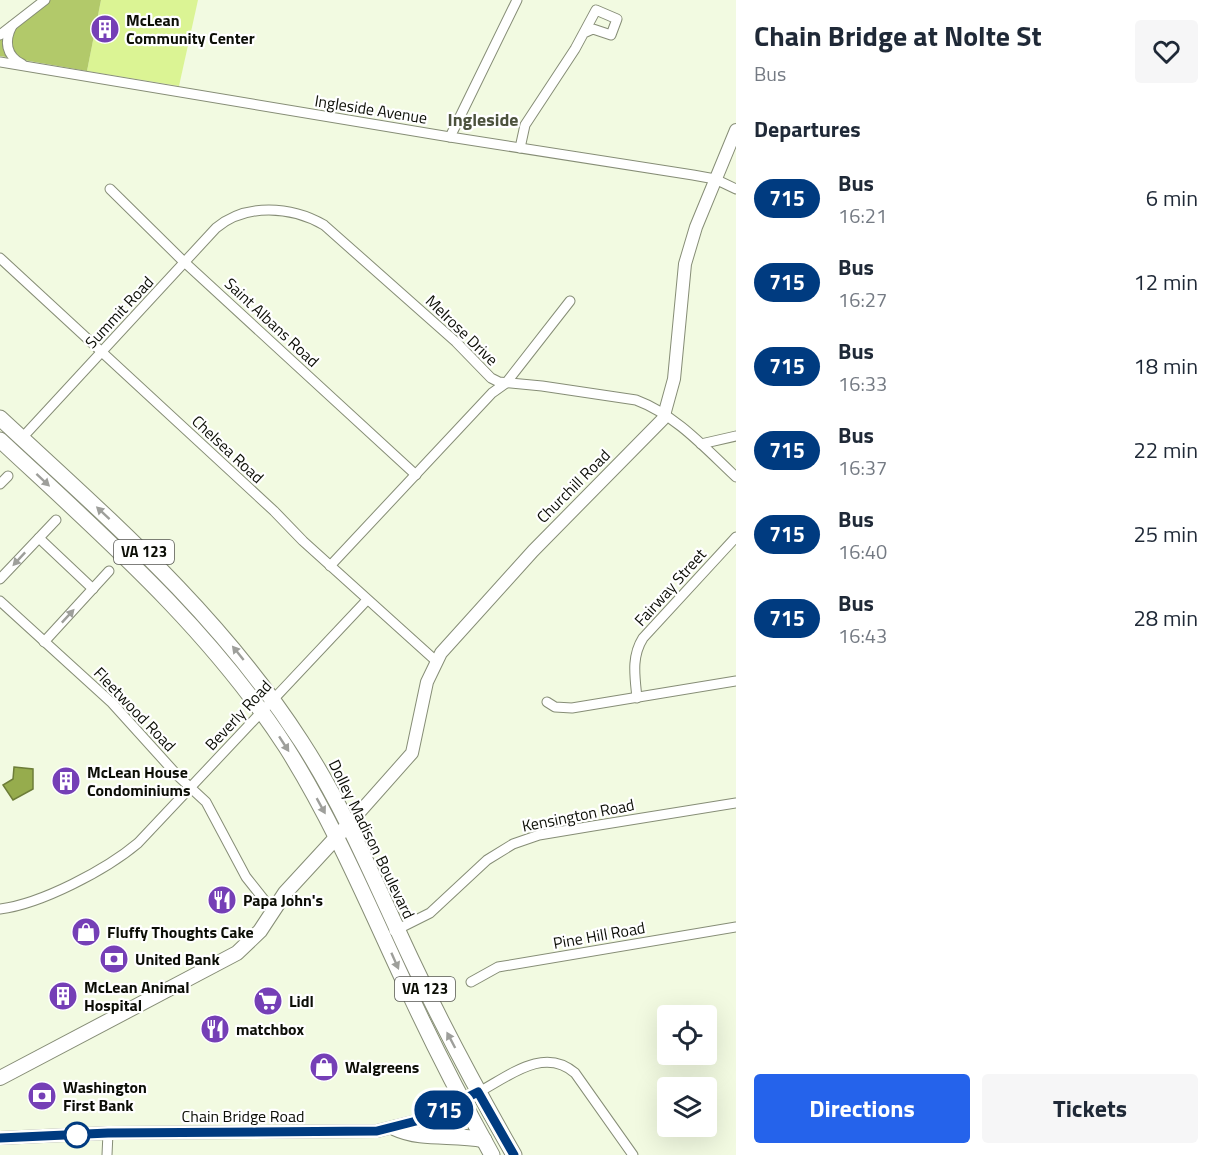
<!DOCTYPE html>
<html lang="en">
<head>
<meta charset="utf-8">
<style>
  :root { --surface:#fff; --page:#f6f6f7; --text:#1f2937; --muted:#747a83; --accent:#2563eb }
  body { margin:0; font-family:"Titillium Web",sans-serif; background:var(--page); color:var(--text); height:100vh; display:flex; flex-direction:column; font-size:22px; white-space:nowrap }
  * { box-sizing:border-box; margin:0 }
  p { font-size:20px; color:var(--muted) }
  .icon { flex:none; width:33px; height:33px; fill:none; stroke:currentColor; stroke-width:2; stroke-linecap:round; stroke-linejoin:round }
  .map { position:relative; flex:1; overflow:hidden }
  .sheet { display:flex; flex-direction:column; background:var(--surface); width:480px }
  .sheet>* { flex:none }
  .badge { padding:0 12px; border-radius:20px; font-size:21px; line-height:39px }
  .tools { position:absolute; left:657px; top:1005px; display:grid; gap:12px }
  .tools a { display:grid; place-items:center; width:60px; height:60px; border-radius:6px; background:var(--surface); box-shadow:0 6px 24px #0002; font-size:30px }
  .map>.badge { position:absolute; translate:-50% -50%; box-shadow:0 0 0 3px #fff }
  h2 { padding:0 18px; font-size:22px; line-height:54px }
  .round { display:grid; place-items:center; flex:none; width:63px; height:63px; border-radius:6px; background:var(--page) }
  .head { display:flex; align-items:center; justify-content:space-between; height:102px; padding:0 18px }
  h1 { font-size:28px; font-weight:700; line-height:45px }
  .action { display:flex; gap:12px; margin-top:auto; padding:12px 18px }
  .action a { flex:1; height:69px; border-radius:6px; background:var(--accent); color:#fff; font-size:24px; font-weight:700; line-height:69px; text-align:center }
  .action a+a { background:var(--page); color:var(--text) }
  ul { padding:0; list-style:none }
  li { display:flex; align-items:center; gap:18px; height:84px; padding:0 18px }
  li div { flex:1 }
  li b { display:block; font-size:22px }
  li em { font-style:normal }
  li .badge { min-width:66px; font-weight:700; text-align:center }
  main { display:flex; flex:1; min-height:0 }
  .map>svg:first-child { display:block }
  .green { fill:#dbf494 }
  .forest { fill:#b2c96a }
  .water { fill:#96ac4d; stroke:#6d7d38; stroke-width:1.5 }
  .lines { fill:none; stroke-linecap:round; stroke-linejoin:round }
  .minor-casing { stroke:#868d76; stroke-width:11 }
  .tertiary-casing { stroke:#868d76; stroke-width:14 }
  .secondary-casing { stroke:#868d76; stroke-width:16 }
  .primary-casing { stroke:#868d76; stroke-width:17 }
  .minor { stroke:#fff; stroke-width:9 }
  .tertiary { stroke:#fff; stroke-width:12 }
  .secondary { stroke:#fff; stroke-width:14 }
  .primary { stroke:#fff; stroke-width:15 }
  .oneway { fill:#9e9f9b }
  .line-casing { stroke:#fff; stroke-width:14 }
  .line { stroke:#003b80; stroke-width:9 }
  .stop-dot { fill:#fff; stroke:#003b80; stroke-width:3 }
  .labels { text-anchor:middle; stroke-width:4.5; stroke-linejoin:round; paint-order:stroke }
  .shield { fill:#fff; stroke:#555651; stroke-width:1.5 }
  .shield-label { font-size:15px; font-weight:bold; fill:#0c0e06 }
  .poi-label { font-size:16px; font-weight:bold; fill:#0c0e06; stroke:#fff; text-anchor:start }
  .street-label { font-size:16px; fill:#0c0e06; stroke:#fff }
  .neighbourhood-label { font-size:18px; font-weight:bold; fill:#4c523d; stroke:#fff }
</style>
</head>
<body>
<main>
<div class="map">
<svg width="736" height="1155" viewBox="0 0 736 1155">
  <rect width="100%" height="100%" fill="#f2fae1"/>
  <!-- green -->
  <polygon class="green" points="101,0 198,0 179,86 87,71"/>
  <!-- forest -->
  <polygon class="forest" points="50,0 101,0 87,71 0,56 0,36"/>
  <!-- water -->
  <polygon class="water" points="14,767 33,769 33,789 13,800 3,785 13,779"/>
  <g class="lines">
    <!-- minor casing -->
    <g class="minor-casing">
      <g id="minor">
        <path d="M12,26C4,41 6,56 22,64"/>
        <polyline points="0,35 45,0"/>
        <polyline points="0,62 450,137 693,175 715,179 736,189"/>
        <polyline points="450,137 517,0"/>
        <polyline points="520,148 525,125 575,49 596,10 617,19 611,35 593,29 584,33"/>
        <polyline points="110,189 181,259 416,475"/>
        <polyline points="0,258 274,511 303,541 436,661"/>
        <path d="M22,438L216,228C246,203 291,206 324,225L456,342L491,378L499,382L542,386L636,400C676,415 706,449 736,477"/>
        <polyline points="701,444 736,436"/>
        <polyline points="0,484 8,476"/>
        <polyline points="39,538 93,589"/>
        <polyline points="330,566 492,393 506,383 570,301"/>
        <polyline points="0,579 56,520"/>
        <polyline points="0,601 112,703 178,776 206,802 246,877 273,911"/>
        <polyline points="44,642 109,571"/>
        <path d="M637,698C635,677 631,657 643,638L736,537"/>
        <polyline points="547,702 555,707 572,708 736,681"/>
        <path d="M0,909C41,904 106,870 138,843L367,600"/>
        <polyline points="394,931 430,913 487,860 513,844 539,835 593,826 736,803"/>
        <polyline points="471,982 498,967 736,927"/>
        <path d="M479,1092C509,1076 544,1046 575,1073L633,1155"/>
        <polyline points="107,1155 108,1133"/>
      </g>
    </g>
    <!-- tertiary casing -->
    <g class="tertiary-casing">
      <g id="tertiary">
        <polyline points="349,824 412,753 427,682 441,653 533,551 663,419 674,379 685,264 696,227 736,130"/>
        <polyline points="0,1138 108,1133 377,1131 425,1119 479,1092"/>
      </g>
    </g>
    <!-- secondary casing -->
    <g class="secondary-casing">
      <polyline id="secondary" points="0,1078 237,953 260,931 285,893 343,830"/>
    </g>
    <!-- primary casing -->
    <g class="primary-casing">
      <g id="primary">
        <path d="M0,418C111,521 218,613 301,741C346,810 377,887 412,961C443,1027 478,1092 514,1155"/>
        <path d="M0,440C103,536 209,628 286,747C334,823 368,905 406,986C432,1043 461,1099 492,1155"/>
        <path d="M395,1128C423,1141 455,1133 484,1140"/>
      </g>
    </g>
    <!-- minor -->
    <use href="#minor" class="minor"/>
    <!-- tertiary -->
    <use href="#tertiary" class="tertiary"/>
    <!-- secondary -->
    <use href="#secondary" class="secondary"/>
    <!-- primary -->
    <use href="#primary" class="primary"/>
  </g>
  <!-- one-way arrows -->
  <defs><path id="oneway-solid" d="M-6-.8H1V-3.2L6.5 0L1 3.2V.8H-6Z" transform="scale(1.5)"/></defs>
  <g class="oneway">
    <use href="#oneway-solid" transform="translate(43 480) rotate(43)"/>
    <use href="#oneway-solid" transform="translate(103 513) rotate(-137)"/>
    <use href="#oneway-solid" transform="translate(19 559) rotate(133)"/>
    <use href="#oneway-solid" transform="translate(68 616) rotate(-47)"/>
    <use href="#oneway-solid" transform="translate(238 653) rotate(-129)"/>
    <use href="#oneway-solid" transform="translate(284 744) rotate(57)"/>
    <use href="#oneway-solid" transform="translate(321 806) rotate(61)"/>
    <use href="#oneway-solid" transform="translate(395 961) rotate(66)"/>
    <use href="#oneway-solid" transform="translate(451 1040) rotate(-118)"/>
  </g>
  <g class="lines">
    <!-- line casing -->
    <g class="line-casing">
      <polyline id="line" points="0,1138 108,1133 377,1131 424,1119 478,1092 514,1155"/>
    </g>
    <!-- line -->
    <use href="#line" class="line"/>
  </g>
  <!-- icons -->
  <defs>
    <g id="building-disc" transform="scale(1.5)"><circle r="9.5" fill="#753fb6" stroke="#fff"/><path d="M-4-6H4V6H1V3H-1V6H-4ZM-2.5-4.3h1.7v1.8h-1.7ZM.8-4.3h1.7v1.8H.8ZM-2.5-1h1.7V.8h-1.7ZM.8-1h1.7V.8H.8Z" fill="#fff"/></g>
    <g id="restaurant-disc" transform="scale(1.5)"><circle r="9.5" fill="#753fb6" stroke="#fff"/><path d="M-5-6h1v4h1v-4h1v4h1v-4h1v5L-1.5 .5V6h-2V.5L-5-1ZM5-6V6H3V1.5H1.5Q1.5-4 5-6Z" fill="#fff"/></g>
    <g id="shop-disc" transform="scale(1.5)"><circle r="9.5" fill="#753fb6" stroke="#fff"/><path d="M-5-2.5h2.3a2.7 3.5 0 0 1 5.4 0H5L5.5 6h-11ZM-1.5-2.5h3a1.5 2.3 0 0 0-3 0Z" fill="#fff"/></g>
    <g id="bank-disc" transform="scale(1.5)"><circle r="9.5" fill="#753fb6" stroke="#fff"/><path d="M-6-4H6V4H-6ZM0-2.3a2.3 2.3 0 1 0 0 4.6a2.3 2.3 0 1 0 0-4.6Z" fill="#fff"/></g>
    <g id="supermarket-disc" transform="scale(1.5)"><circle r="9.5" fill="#753fb6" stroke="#fff"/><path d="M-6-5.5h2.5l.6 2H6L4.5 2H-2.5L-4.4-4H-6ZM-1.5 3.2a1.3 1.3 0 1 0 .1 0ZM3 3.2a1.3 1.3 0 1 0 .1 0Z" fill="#fff"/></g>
  </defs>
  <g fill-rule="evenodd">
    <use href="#building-disc" x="105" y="29"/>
    <use href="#building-disc" x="66" y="781"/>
    <use href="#restaurant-disc" x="222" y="900"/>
    <use href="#shop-disc" x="86" y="932"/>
    <use href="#bank-disc" x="114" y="959"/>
    <use href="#building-disc" x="63" y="996"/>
    <use href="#supermarket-disc" x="268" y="1001"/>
    <use href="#restaurant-disc" x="215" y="1029"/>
    <use href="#shop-disc" x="324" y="1067"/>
    <use href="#bank-disc" x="42" y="1096"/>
  </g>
  <!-- markers -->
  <circle class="stop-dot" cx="77" cy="1135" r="12"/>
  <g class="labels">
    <!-- shield labels -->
    <g class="shield">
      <rect x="114" y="540" width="60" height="24" rx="4.5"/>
      <rect x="395" y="977" width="60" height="24" rx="4.5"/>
    </g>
    <g class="shield-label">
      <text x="144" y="557">VA 123</text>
      <text x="425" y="994">VA 123</text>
    </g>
    <!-- poi labels -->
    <g class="poi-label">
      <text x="126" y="26">McLean<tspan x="126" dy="18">Community Center</tspan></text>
      <text x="87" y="778">McLean House<tspan x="87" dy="18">Condominiums</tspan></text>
      <text x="243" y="906">Papa John's</text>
      <text x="107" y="938">Fluffy Thoughts Cake</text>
      <text x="135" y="965">United Bank</text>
      <text x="84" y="993">McLean Animal<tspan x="84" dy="18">Hospital</tspan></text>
      <text x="289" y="1007">Lidl</text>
      <text x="236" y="1035">matchbox</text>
      <text x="345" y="1073">Walgreens</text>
      <text x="63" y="1093">Washington<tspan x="63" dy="18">First Bank</tspan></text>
    </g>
    <!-- street labels -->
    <g class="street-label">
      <text transform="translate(371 109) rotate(9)" y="6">Ingleside Avenue</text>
      <text transform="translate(119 312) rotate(-47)" y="6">Summit Road</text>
      <text transform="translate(272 322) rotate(43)" y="6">Saint Albans Road</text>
      <text transform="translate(462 330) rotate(44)" y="6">Melrose Drive</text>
      <text transform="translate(228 449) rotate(43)" y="6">Chelsea Road</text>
      <text transform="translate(573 486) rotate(-45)" y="6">Churchill Road</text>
      <text transform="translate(670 587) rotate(-48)" y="6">Fairway Street</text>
      <text transform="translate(135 709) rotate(46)" y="6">Fleetwood Road</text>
      <text transform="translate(238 715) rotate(-47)" y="6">Beverly Road</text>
      <text transform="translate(578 815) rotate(-11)" y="6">Kensington Road</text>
      <text transform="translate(372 839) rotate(64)" y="6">Dolley Madison Boulevard</text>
      <text transform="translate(599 935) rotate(-10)" y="6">Pine Hill Road</text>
      <text x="243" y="1122">Chain Bridge Road</text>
    </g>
    <!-- neighbourhood labels -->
    <g class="neighbourhood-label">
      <text x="483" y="126">Ingleside</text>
    </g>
  </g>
</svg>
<div class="tools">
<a><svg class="icon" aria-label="locate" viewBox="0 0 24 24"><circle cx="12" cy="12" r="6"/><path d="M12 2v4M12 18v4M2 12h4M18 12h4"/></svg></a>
<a><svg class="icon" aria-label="layers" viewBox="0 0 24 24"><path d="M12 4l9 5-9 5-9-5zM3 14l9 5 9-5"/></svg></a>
</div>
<b class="badge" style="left:444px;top:1110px;background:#003b80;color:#fff">715</b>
</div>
<section class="sheet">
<div class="head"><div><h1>Chain Bridge at Nolte St</h1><p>Bus</p></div><a class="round"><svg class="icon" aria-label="heart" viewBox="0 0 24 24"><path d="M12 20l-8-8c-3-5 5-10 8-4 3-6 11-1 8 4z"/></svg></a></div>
<h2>Departures</h2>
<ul>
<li><span class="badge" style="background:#003b80;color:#fff">715</span><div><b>Bus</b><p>16:21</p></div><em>6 min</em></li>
<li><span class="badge" style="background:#003b80;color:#fff">715</span><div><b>Bus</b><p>16:27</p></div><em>12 min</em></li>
<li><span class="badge" style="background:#003b80;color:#fff">715</span><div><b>Bus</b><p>16:33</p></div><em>18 min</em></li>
<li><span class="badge" style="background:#003b80;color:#fff">715</span><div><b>Bus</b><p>16:37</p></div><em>22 min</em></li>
<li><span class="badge" style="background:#003b80;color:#fff">715</span><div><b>Bus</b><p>16:40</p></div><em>25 min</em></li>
<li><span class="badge" style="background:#003b80;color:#fff">715</span><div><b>Bus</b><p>16:43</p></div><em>28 min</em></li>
</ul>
<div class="action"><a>Directions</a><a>Tickets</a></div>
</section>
</main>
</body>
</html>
